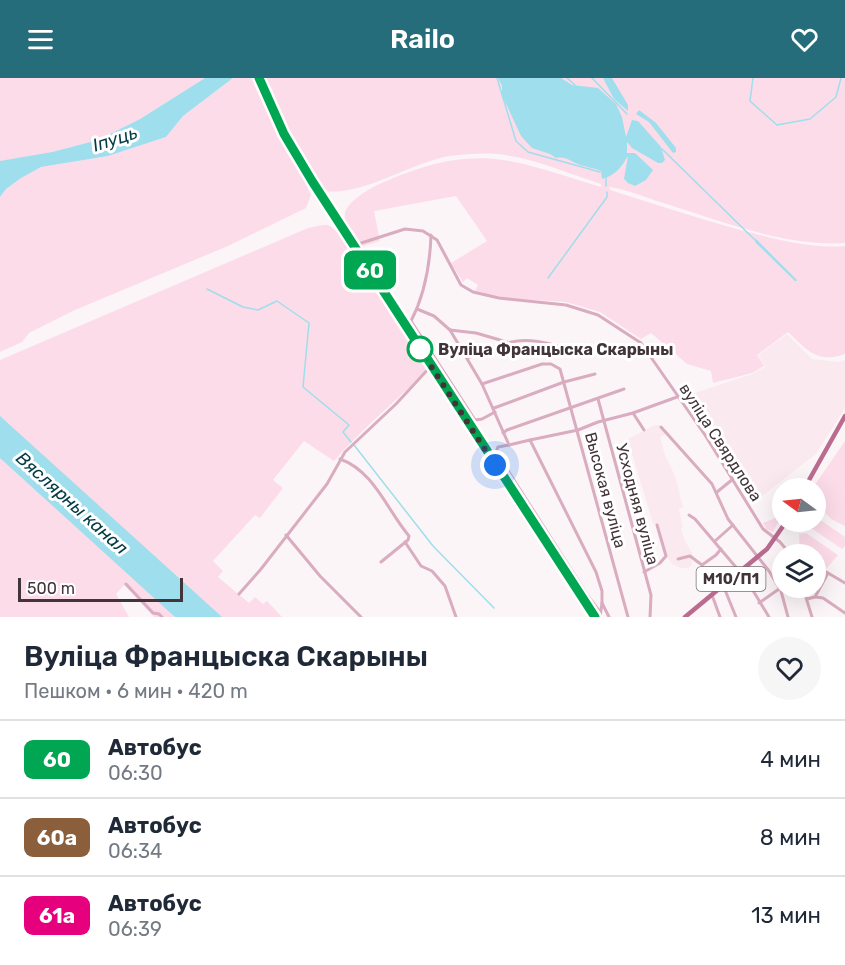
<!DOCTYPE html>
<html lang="ru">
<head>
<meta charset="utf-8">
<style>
  :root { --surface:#fff; --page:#f6f6f7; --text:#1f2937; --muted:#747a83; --line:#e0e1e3; --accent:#266d7b }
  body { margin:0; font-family:Rubik,sans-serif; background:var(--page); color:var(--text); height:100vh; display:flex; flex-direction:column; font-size:22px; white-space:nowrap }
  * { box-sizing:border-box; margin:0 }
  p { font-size:20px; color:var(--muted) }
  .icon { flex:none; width:33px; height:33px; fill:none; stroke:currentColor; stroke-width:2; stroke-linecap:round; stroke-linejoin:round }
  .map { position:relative; height:539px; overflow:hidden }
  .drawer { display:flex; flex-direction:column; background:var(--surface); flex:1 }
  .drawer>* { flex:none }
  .badge { padding:0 12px; border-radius:9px; font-size:21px; line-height:39px }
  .needle { width:39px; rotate:285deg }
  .fabs { position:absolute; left:772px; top:400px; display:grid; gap:12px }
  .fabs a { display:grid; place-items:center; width:54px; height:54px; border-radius:50%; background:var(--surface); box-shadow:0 6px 24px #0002; font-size:30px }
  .scale { position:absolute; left:18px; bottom:15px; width:165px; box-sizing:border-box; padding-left:6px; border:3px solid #42353a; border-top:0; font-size:16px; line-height:21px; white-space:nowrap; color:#42353a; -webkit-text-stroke:4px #fff; paint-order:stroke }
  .you { position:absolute; width:30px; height:30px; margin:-15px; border:4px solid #fff; border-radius:50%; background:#1a73e8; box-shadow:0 0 0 9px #1a73e833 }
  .map>.badge { position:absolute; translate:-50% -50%; box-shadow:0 0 0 3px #fff }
  .round { display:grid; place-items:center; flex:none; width:63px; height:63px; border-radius:32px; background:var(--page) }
  .head { display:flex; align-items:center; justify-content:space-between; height:102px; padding:0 24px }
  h1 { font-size:28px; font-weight:600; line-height:45px }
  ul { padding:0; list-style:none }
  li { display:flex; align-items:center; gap:18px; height:78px; padding:0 24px; border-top:2px solid var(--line) }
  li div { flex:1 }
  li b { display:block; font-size:22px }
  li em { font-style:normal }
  li .badge { min-width:66px; font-weight:700; text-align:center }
  header { display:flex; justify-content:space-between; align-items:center; height:78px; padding:0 24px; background:var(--accent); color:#fff; font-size:27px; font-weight:600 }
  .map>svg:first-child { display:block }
  .built { fill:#fbe9f0 }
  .green { fill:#fcdce9 }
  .water { fill:#9fdeec }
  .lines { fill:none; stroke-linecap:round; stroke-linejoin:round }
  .stream { stroke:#9fdeec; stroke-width:1.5 }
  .minor { stroke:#d9adbf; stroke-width:3 }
  .major { stroke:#ba6c90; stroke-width:4.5 }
  .line-casing { stroke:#fff; stroke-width:14 }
  .line { stroke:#00a651; stroke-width:9 }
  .walk { stroke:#42353a; stroke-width:6; stroke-dasharray:0 10.8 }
  .stop-dot { fill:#fff; stroke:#00a651; stroke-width:3 }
  .labels { text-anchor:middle; stroke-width:6; stroke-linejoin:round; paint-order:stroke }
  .shield { fill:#fff; stroke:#7b7275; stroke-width:1.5 }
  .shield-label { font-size:15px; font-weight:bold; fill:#42353a }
  .stop-label { font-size:16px; font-weight:bold; fill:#42353a; stroke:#fff; text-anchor:start }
  .street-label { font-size:16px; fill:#42353a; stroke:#fff }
  .water-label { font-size:18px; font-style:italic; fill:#003b46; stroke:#fff }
</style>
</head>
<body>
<header><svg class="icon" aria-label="menu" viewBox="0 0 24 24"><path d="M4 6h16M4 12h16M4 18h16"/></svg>Railo<svg class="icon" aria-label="heart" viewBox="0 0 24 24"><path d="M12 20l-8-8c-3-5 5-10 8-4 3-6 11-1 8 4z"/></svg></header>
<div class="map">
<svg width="845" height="539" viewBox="0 0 845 539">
  <rect width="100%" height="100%" fill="#fcf5f8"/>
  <!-- built -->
  <g class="built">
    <polygon points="787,256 812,281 839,284 845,282 845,330 816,376 753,425 686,318 752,296 765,289 758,277"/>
    <polygon points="655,347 659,347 666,356 660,359 665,377 675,398 683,429 679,431 683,449 681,450 685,463 692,475 692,487 688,490 681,490 672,486 665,476 657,448 653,445 629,366 628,361"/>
  </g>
  <!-- green -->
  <g class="green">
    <polygon points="0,0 205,0 140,41 98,62 52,74 3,83 0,83"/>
    <polygon points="233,0 257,0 278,49 307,99 307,109 311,117 306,130 228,168 75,232 29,255 22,264 0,274 0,119 6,111 22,99 41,89 108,78 166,59 183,38"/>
    <path d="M261,0H845V165C783,169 716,141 657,123C642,118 625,111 609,109L610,112C652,125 694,139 737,151C772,160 808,171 845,168V276C817,286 807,272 788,254L757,277L764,288L752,295L713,305L711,293L687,286L651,255L641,261L600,234L566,224L504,220L475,213L478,207L467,200L463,204L451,185L487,163L456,118L374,133L380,163L359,169C353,159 343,148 345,136C349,111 425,87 448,83C465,80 486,79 503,82C536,87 569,100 601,109V106C570,96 538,82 505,77C488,74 468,76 450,78C411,84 357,122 320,112L289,60Z"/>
    <path d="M323,147H328L340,155L427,288L425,293C396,324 362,350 334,383L304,363L273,402L283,410L260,440L255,437L213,483L223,493L218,499L249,525L255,519L263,526L267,523L282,539H154L124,507L116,516L129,539H0V282L308,150Z"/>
    <polygon points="845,363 845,448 831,441 816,425 816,411 812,411"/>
    <polygon points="782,437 773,454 766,451 763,445"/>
    <polygon points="816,439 845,459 845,468 842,471 802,444 816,444"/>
    <polygon points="806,455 838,477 826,491 816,486 816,477 800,476 799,456"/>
  </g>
  <!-- water -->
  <g class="water">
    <polygon points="205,0 233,0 183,38 166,59 108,78 41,89 21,100 6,111 0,119 0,83 52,74 98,62 140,41"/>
    <path d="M498,0H561L572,7L598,10L616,26L622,39L626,59L632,42L638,43L661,69L665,82L662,85H658L632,70L627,64V75H635L653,92L646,102L635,108L628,105L624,101L628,78C622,88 615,98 602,101L601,93C594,90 587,89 580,87C571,84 567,78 556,80L550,76L532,70L521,58L502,17V8Z"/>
    <polygon points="603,0 612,0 628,27 628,33 614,21"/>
    <polygon points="639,32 656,45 676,70 676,74 673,75 649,44 636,36"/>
    <polygon points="756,161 796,201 797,203 795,203 755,164"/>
    <polygon points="0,338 222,539 175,539 0,380"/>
  </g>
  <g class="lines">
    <!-- stream -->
    <g class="stream">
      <polyline points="497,0 516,63 528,74 600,94"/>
      <polyline points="567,0 575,7"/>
      <polyline points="592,0 627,36"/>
      <polyline points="753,0 750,23 777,47 810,41 836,19 841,0"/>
      <polyline points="662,71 755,162"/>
      <polyline points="606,100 606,108"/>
      <polyline points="548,200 607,119 607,114"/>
      <polyline points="207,211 243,229 258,232 277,223 309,245 303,309 349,347 343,354 351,364"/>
      <polyline points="354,367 433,468 494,530"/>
    </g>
    <!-- minor -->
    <g class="minor">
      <polyline points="259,0 284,56 312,103 595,539"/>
      <path d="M431,157C430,187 425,216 411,243L475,342L482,341L495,334"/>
      <polyline points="355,167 405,151 423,153 437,162 461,207 473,214 499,220 566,227 598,237 641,265 705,357 763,451 780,464 791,477"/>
      <polyline points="417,231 434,238 450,252 482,306 509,367 530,362 596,494 602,513 602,525 609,539"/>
      <polyline points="450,252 476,255 507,264"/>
      <path d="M467,280C483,274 499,265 517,263C538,260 562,269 582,276"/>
      <polyline points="482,306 542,286 551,286 560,291 628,539"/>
      <polyline points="598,321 651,517 650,539"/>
      <polyline points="494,330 564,304 595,296"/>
      <polyline points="633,335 644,352"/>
      <polyline points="661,349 712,406 728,441 769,493 781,513 788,539"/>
      <polyline points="503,355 507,352 624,311"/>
      <polyline points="530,362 578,352 598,344 633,335 677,319"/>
      <polyline points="509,367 498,369 496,374 588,518 600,534"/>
      <path d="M340,381C374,393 387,432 409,458L408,462L381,484"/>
      <polyline points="717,414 733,401"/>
      <polyline points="689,437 695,441 740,494"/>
      <polyline points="286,457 320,498 361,539"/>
      <polyline points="715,463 733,447"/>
      <polyline points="405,464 421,488 432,493 445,508 456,539"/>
      <polyline points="678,481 690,478 702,487 716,477 721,471"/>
      <polyline points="816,488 845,505"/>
      <polyline points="644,494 660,485 666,478 657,447"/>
      <polyline points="126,506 153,535 159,536 162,539"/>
      <polyline points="723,507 736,539"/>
      <polyline points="803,510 812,539"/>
      <polyline points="752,511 769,539"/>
      <polyline points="239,516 261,491 327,406 345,374 396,326 431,288"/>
      <polyline points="712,517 720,539"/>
      <polyline points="816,519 823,520 845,535"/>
      <polyline points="807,521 815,519 828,495"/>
      <polyline points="759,525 779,511"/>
      <polyline points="600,539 602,525"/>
    </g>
    <!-- major -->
    <g class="major">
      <polyline points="804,411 845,338"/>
      <polyline points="685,539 767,471 786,444"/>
    </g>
  </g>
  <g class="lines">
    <!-- line casing -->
    <g class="line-casing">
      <polyline id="line" points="259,0 284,56 312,103 595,539"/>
    </g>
    <!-- line -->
    <use href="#line" class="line"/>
    <!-- walk -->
    <polyline class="walk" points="420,271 495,387"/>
  </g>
  <!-- markers -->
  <circle class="stop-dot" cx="420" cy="271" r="12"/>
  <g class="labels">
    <!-- shield labels -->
    <rect class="shield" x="696.5" y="489" width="69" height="24" rx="4.5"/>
    <g class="shield-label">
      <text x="731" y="506">М10/П1</text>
    </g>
    <!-- stop labels -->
    <g class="stop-label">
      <text x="438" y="277">Вуліца Францыска Скарыны</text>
    </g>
    <!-- street labels -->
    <g class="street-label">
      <text transform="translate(721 364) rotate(57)" y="6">вуліца Свярдлова</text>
      <text transform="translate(606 412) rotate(75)" y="6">Высокая вуліца</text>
      <text transform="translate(638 426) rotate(75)" y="6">Усходняя вуліца</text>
    </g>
    <!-- water labels -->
    <g class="water-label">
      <text transform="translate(115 61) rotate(-18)" y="6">Іпуць</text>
      <text transform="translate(72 425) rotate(42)" y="6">Вяслярны канал</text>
    </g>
  </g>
</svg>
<div class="fabs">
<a><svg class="needle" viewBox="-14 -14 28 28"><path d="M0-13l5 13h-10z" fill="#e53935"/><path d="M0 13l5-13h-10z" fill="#747a83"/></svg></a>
<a><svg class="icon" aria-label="layers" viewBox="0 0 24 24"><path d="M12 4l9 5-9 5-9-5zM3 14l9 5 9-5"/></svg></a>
</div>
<div class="scale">500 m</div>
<div class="you" style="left:495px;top:387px"></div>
<b class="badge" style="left:370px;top:192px;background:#00a651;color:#fff">60</b>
</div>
<section class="drawer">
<div class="head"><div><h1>Вуліца Францыска Скарыны</h1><p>Пешком · 6 мин · 420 m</p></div><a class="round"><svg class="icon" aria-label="heart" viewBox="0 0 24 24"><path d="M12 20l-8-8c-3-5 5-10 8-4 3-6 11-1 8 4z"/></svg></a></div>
<ul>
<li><span class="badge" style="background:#00a651;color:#fff">60</span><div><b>Автобус</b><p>06:30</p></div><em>4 мин</em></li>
<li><span class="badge" style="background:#8b5e3c;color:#fff">60а</span><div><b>Автобус</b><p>06:34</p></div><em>8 мин</em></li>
<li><span class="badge" style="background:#e6007e;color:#fff">61а</span><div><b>Автобус</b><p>06:39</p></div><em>13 мин</em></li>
</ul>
</section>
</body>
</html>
